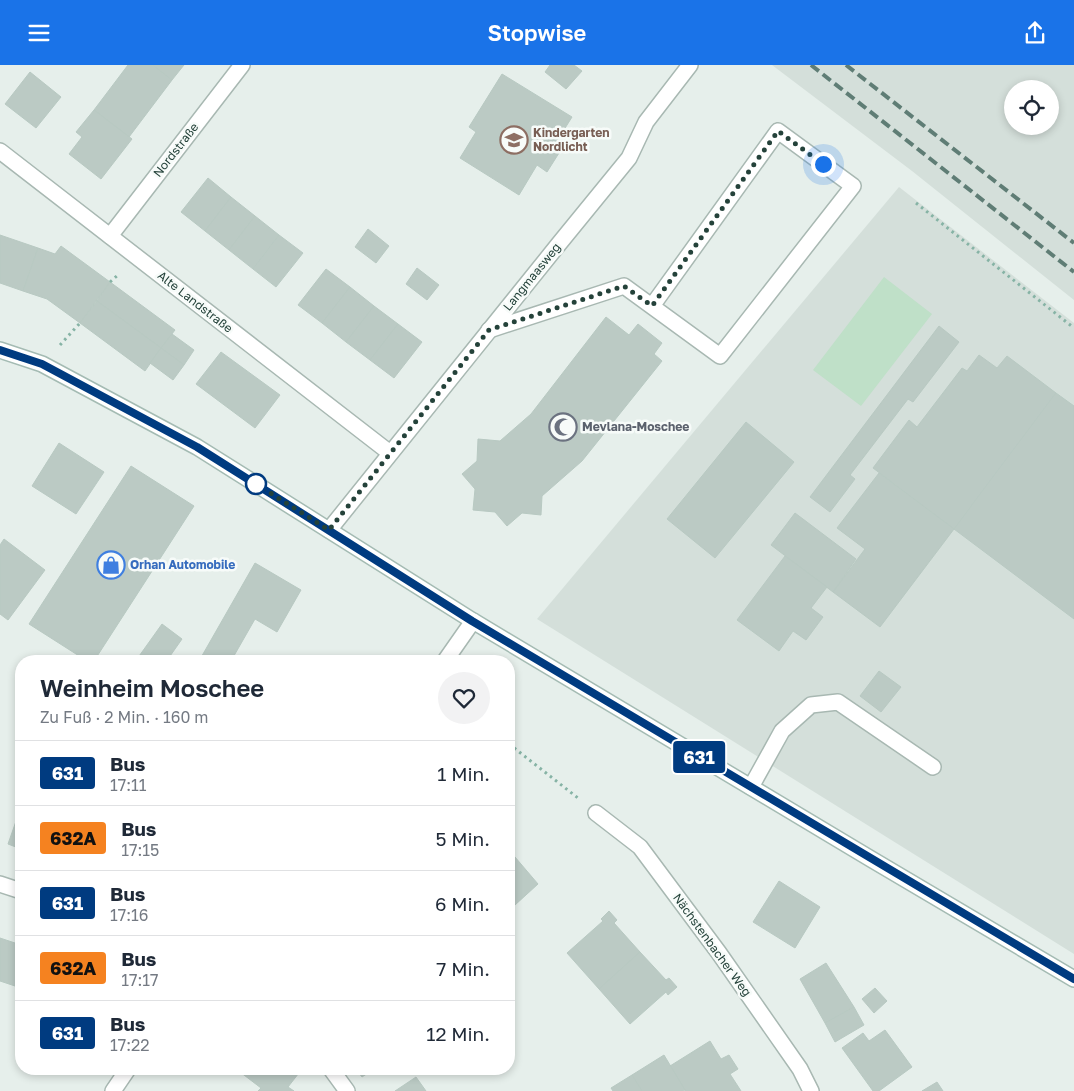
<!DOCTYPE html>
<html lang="de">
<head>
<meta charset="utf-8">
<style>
  :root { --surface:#fff; --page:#f2f2f3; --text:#1f2937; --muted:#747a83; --line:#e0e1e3; --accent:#1a73e8 }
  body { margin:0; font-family:"Golos Text",sans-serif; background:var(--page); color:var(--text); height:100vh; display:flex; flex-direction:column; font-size:19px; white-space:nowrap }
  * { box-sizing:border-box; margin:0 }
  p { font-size:16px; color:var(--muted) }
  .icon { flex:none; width:28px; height:28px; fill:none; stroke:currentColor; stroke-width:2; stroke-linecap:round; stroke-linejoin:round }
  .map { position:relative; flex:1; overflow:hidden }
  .side { position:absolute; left:15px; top:590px; width:500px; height:420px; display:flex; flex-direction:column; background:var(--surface); border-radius:20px; box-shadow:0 2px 8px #0003 }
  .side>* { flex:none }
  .badge { padding:0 10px; border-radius:4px; font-size:18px; line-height:32px }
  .controls { position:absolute; left:1004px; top:15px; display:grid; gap:10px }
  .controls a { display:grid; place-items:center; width:55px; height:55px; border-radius:50%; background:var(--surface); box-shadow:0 2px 8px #0003; font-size:25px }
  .you { position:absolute; width:25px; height:25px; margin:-12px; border:4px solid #fff; border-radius:50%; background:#1a73e8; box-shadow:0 0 0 8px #1a73e833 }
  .map>.badge { position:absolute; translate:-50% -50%; box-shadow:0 0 0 2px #fff }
  .round { display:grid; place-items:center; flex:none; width:52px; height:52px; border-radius:26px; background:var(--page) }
  .headline { display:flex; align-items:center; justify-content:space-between; height:85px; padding:0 25px }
  h1 { font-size:24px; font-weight:600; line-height:38px }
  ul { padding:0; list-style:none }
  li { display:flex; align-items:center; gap:15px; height:65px; padding:0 25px; border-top:1px solid var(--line) }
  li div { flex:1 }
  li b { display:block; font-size:19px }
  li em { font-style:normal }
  li .badge { min-width:55px; font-weight:700; text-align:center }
  header { display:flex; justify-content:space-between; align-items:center; height:65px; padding:0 25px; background:var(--accent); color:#fff; font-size:22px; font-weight:600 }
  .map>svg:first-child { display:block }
  .built { fill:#d4dfda; fill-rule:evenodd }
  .green { fill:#bfe0c8 }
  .building { fill:#bbcac4; stroke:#b8c9c2 }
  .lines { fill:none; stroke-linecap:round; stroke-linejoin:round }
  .lane-casing { stroke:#a8b8b2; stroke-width:18 }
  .street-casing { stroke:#a8b8b2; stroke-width:18 }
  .secondary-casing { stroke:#a4bbb3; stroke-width:18 }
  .path { stroke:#86b3a5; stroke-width:3; stroke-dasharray:2.5 4; stroke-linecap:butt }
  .lane { stroke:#fff; stroke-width:15 }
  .street { stroke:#fff; stroke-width:15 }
  .secondary { stroke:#fff; stroke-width:15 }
  .rail { stroke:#5f7d75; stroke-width:4; stroke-dasharray:10 5; stroke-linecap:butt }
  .line-casing { stroke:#fff; stroke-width:11 }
  .line { stroke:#003b80; stroke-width:8 }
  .walk { stroke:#24423a; stroke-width:5; stroke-dasharray:0 9 }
  .stop-dot { fill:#fff; stroke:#003b80; stroke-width:2.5 }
  .labels { text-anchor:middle; stroke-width:5; stroke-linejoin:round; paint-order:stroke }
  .education-label { font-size:12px; font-weight:bold; fill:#785e54; stroke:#f7fbf9; text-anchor:start }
  .street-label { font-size:12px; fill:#24423a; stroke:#f7fbf9 }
  .worship-label { font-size:12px; font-weight:bold; fill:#5b616d; stroke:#f7fbf9; text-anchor:start }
  .shop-label { font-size:12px; font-weight:bold; fill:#366cbe; stroke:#f7fbf9; text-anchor:start }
</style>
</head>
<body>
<header><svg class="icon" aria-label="menu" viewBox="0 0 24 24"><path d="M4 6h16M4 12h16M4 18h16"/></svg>Stopwise<svg class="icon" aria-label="share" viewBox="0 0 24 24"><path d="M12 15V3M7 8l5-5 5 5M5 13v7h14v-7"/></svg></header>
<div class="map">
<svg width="1074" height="1026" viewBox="0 0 1074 1026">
  <rect width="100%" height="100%" fill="#e6efeb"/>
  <!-- built -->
  <g class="built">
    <path d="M772,0H1074V235L912,106ZM1012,24H1050V61H1012Z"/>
    <polygon points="899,122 1074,258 1074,889 537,554"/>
  </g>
  <!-- green -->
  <polygon class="green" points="884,212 932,249 861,341 813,305"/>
  <!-- building -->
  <g class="building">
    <polygon points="128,0 153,0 172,15 129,72 94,45"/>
    <polygon points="153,0 184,0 172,15"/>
    <polygon points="550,0 574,0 582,6 566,24 545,7"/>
    <polygon points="30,7 61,32 36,63 5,39"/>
    <polygon points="502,9 572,52 552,84 559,88 547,107 537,100 519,130 460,93 476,67 469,62"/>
    <polygon points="94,45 132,74 101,114 69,89 82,72 76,67"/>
    <polygon points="208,113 231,132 205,166 181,147"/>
    <polygon points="231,132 255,151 229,185 205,166"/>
    <polygon points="255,151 279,170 253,204 229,185"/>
    <polygon points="368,164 389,181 376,198 355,182"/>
    <polygon points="0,170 38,183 23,226 0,218"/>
    <polygon points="279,170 303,188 276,222 253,204"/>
    <polygon points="61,181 110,217 80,258 47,234 23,226 38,183 55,189"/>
    <polygon points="417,203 439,220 427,235 406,219"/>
    <polygon points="326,204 350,222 322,258 298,240"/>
    <polygon points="110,217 175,265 161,283 97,236"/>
    <polygon points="350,222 374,241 346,277 322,258"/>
    <polygon points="97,236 161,283 145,306 80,258"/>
    <polygon points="374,241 398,259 370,295 346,277"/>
    <polygon points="606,252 629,270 638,259 662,278 654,289 662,296 582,396 542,431 541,450 522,448 507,461 495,447 473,445 475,424 462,409 477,396 478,374 500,376 531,349"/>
    <polygon points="398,259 422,277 394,313 370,295"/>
    <polygon points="939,261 959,277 913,337 908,334 850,410 855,414 830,447 810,432"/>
    <polygon points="172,269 194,285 184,300 161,283"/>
    <polygon points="161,283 184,300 173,315 150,298"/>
    <polygon points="221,287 280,330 255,363 196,319"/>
    <polygon points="979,290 997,303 1007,291 1056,328 954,464 873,403 909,355 917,362 962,303 967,306"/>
    <polygon points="1056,328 1074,341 1074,554 954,464"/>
    <polygon points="746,357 794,397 715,493 667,454"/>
    <polygon points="59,378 104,407 76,449 32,421"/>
    <polygon points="131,401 194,441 94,596 87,596 29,559"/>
    <polygon points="879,408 954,464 880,562 833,527 865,484 837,463"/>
    <polygon points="795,448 856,494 833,527 771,480"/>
    <polygon points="4,474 45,505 8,555 0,549 0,480"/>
    <polygon points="785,491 827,522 811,543 823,552 806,575 793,566 779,586 737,555"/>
    <polygon points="255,498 301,525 277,567 255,554 231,596 199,596"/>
    <polygon points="162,559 182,574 168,594 164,591 160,596 140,596 137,594"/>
    <polygon points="879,606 901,622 881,647 860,631"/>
    <polygon points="21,742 21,784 8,779"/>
    <polygon points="509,785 538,819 515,840 509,833"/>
    <polygon points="779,816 820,842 795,883 753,857"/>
    <polygon points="609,846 617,855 614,858 640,887 599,924 567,888 603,856 601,854"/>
    <polygon points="0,873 21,880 21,910 18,922 0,916"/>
    <polygon points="640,887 666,915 669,913 677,922 668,930 666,927 630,959 599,924"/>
    <polygon points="826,898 854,942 825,958 800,914"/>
    <polygon points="875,923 887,936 874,948 862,934"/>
    <polygon points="854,942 864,960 835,977 825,958"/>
    <polygon points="885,965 912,1002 879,1026 873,1026 842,983 863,968 869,976"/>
    <polygon points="710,976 721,994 729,990 738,1004 730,1009 741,1026 686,1026 685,1025 670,1001"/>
    <polygon points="664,990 685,1025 683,1026 642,1026 632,1010"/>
    <polygon points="243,1004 302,1004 288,1022 294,1026 258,1026 261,1023 240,1007"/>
    <polygon points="356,1004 374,1004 362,1012"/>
    <polygon points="632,1010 642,1026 613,1026 611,1023"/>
    <polygon points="416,1012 426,1026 395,1026"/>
    <polygon points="937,1017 943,1026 922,1026"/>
  </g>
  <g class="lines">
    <!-- lane casing -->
    <g class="lane-casing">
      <g id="lane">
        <polyline points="489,265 624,221 720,291 853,121 778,66 652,241"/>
        <polyline points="751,722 782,666 811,640 838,637 933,702"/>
        <polyline points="331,1004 347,1026"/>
      </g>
    </g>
    <!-- street casing -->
    <g class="street-casing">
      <g id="street">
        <polyline points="0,86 390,388"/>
        <polyline points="110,171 242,0"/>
        <polyline points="329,465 558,180 629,93 646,57 690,0"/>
        <polyline points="445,596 473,556"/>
        <polyline points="596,748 640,782 719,888 800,1004 811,1026"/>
        <polyline points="0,819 21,826"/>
        <polyline points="113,1026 128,1004"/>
      </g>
    </g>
    <!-- secondary casing -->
    <g class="secondary-casing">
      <polyline id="secondary" points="0,285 42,299 197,382 473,556 871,794 1074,914"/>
    </g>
    <!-- path -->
    <g class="path">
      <polyline points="916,138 1074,263"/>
      <polyline points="110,217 119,209"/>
      <polyline points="60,280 80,258"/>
      <polyline points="509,679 578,733"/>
    </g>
    <!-- lane -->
    <use href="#lane" class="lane"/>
    <!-- street -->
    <use href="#street" class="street"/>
    <!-- secondary -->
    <use href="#secondary" class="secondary"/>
    <!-- rail -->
    <g class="rail">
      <polyline points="811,0 1074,207"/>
      <polyline points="846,0 1074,178"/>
    </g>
  </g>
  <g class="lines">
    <!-- line casing -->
    <g class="line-casing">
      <polyline id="line" points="0,285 42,299 197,382 472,556 1074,914"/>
    </g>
    <!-- line -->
    <use href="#line" class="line"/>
    <!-- walk -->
    <polyline class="walk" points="256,419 329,465 489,265 624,221 652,241 778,66 823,99"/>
  </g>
  <!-- icons -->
  <defs>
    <g id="school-ring" transform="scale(1.4375)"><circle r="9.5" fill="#f7fbf9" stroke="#8d6e63" stroke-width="1.5"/><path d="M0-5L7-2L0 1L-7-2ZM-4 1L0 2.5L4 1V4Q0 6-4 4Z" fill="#8d6e63"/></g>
    <g id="mosque-ring" transform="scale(1.4375)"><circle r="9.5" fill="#f7fbf9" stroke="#6b7280" stroke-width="1.5"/><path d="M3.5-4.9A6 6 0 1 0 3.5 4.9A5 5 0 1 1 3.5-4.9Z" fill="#6b7280"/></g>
    <g id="shop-ring" transform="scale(1.4375)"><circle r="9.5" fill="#f7fbf9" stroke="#3f7fe0" stroke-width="1.5"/><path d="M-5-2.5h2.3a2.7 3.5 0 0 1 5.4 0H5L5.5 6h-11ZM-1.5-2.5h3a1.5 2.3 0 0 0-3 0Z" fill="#3f7fe0"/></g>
  </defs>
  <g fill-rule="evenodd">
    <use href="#school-ring" x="514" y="75"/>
    <use href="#mosque-ring" x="563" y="362"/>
    <use href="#shop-ring" x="111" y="500"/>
  </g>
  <!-- markers -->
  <circle class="stop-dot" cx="256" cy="419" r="10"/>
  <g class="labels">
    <!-- education labels -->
    <g class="education-label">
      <text x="533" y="72">Kindergarten<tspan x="533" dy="14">Nordlicht</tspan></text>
    </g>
    <!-- street labels -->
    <g class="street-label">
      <text transform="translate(176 85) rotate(-52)" y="4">Nordstraße</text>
      <text transform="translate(532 212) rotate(-51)" y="4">Langmaasweg</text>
      <text transform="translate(195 237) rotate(38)" y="4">Alte Landstraße</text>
      <text transform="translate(712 880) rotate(54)" y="4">Nächstenbacher Weg</text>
    </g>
    <!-- worship labels -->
    <g class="worship-label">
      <text x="582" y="366">Mevlana-Moschee</text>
    </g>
    <!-- shop labels -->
    <g class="shop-label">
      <text x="130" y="504">Orhan Automobile</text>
    </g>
  </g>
</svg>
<div class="controls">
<a><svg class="icon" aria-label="locate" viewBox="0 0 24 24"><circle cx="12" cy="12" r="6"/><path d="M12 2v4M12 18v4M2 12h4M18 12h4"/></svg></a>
</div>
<div class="you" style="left:823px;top:99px"></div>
<b class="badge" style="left:699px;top:692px;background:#003b80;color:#fff">631</b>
<section class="side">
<div class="headline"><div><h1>Weinheim Moschee</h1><p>Zu Fuß · 2 Min. · 160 m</p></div><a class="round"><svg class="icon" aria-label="heart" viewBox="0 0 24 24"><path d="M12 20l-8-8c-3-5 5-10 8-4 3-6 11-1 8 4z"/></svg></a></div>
<ul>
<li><span class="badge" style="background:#003b80;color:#fff">631</span><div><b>Bus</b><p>17:11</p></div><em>1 Min.</em></li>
<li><span class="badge" style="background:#f58220;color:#111">632A</span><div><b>Bus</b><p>17:15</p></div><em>5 Min.</em></li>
<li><span class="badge" style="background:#003b80;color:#fff">631</span><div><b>Bus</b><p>17:16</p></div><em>6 Min.</em></li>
<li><span class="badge" style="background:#f58220;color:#111">632A</span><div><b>Bus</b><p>17:17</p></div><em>7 Min.</em></li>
<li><span class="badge" style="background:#003b80;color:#fff">631</span><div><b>Bus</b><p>17:22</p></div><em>12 Min.</em></li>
</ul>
</section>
</div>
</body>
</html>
